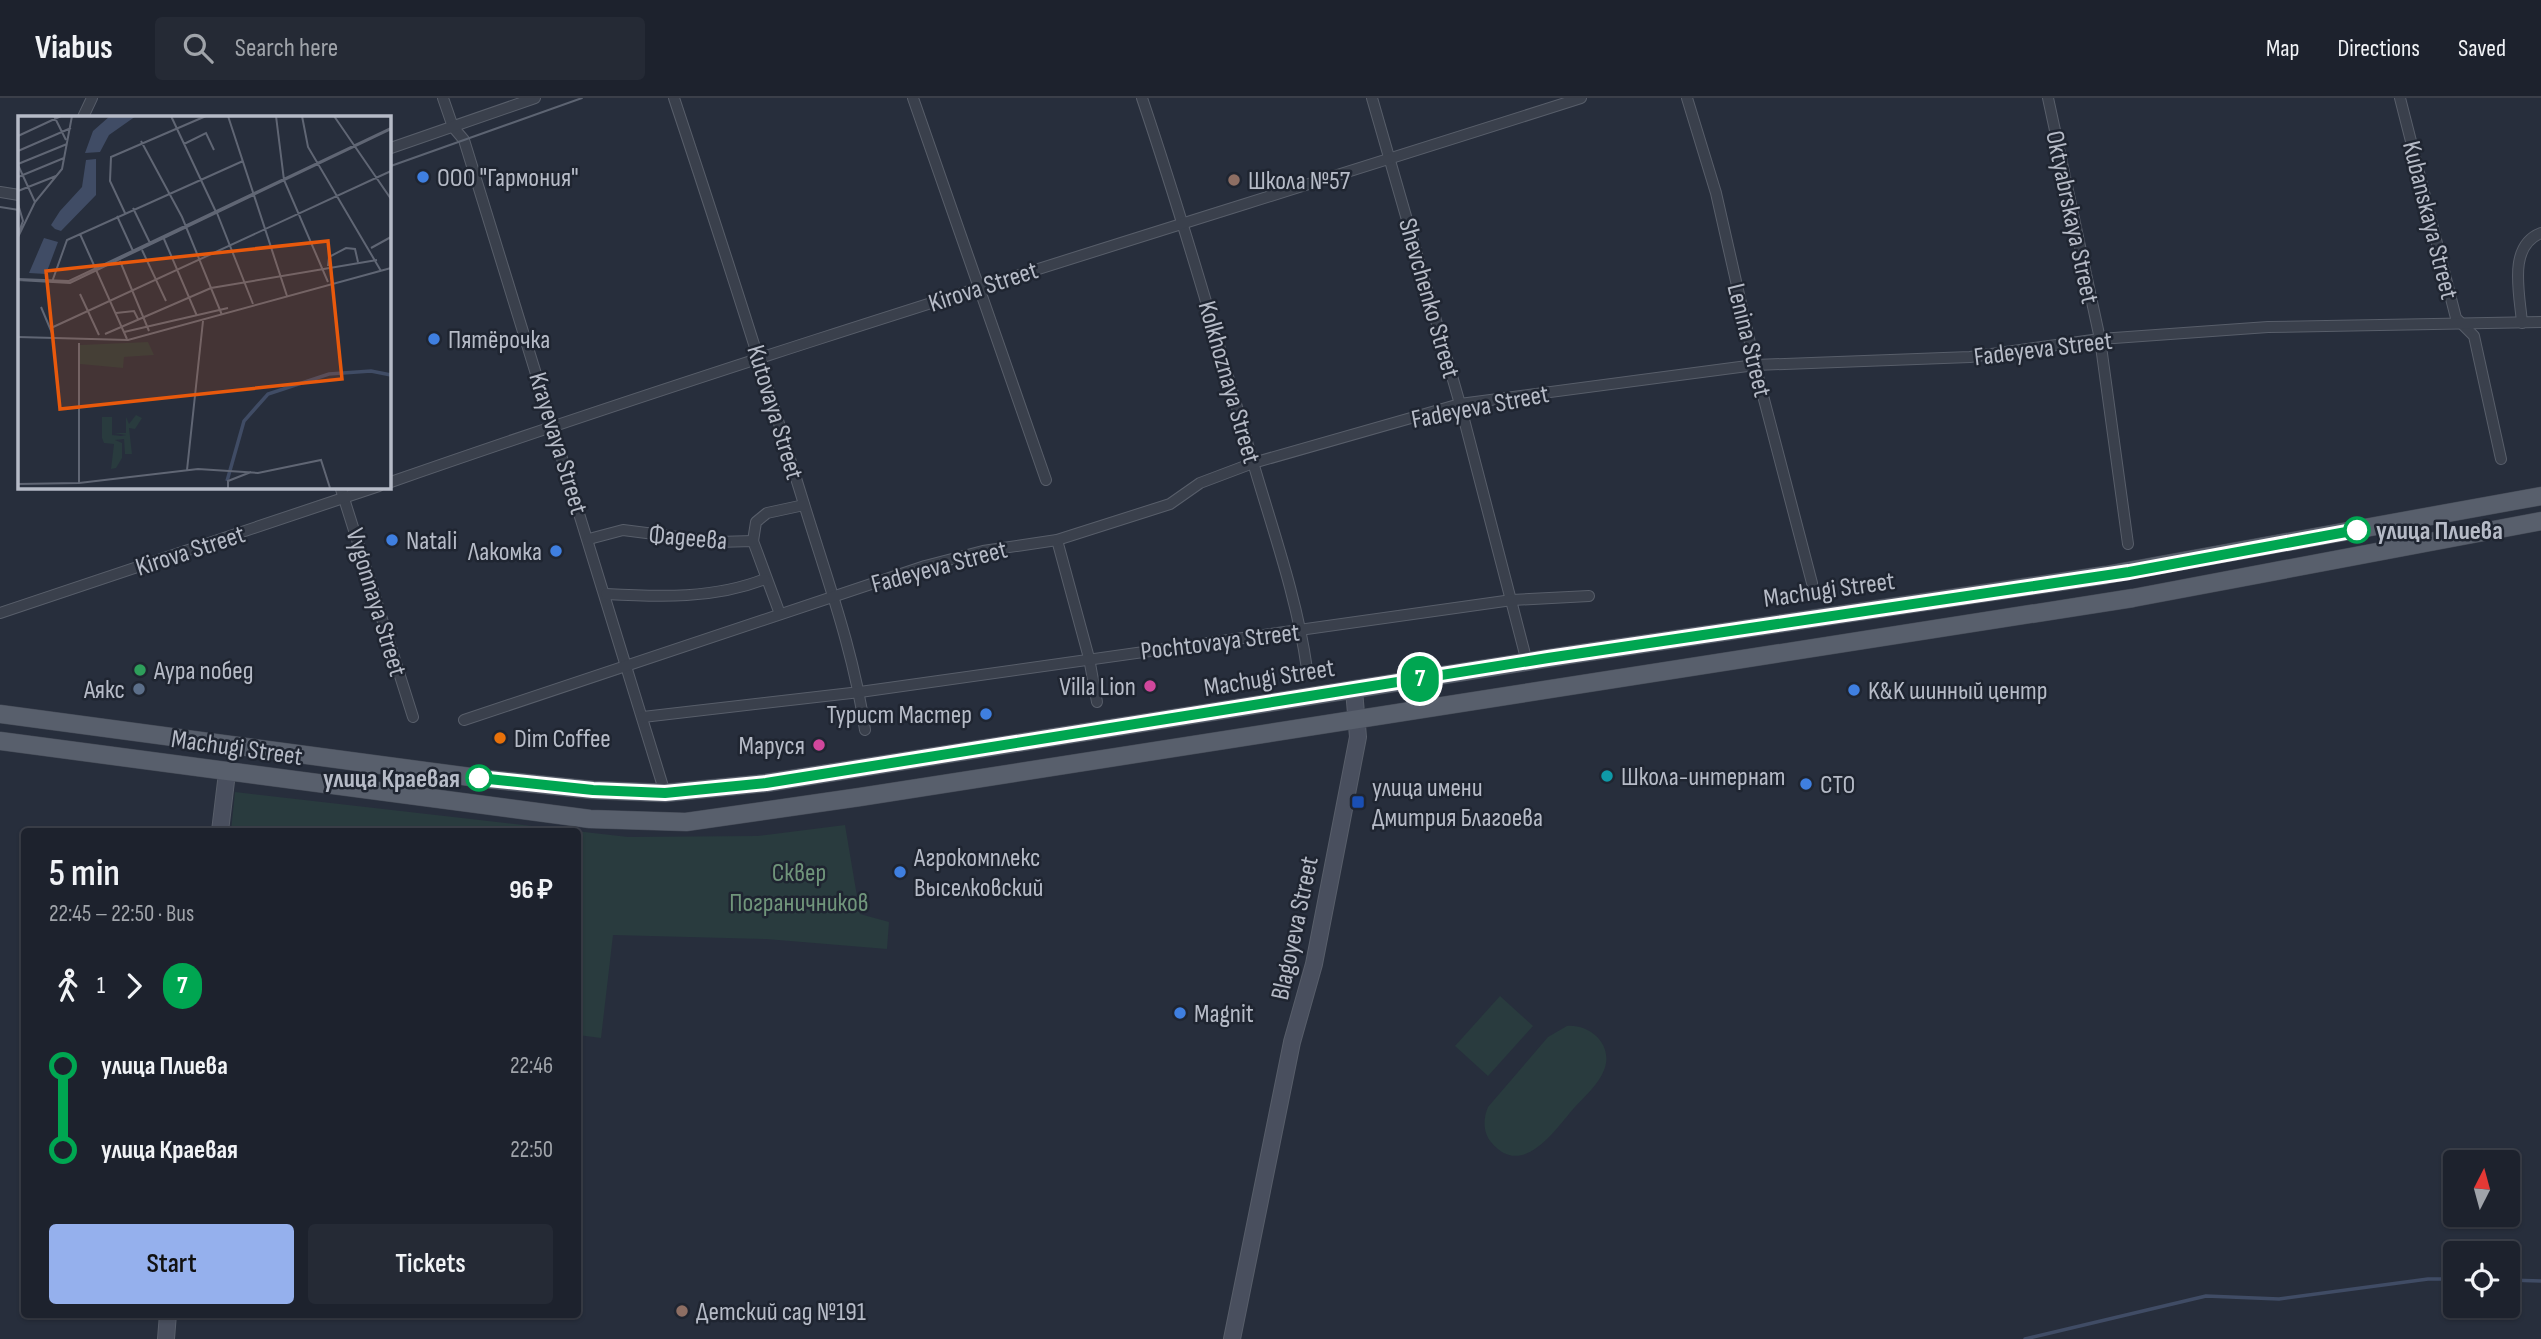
<!DOCTYPE html>
<html lang="en">
<head>
<meta charset="utf-8">
<style>
  :root { --surface:#1d222d; --page:#252a35; --text:#f1f3f6; --muted:#a0a4aa; --line:#3b3f49; --accent:#95b0ed }
  body { margin:0; font-family:"Sofia Sans Condensed",sans-serif; background:var(--page); color:var(--text); height:100vh; display:flex; flex-direction:column; font-size:26px; white-space:nowrap }
  * { box-sizing:border-box; margin:0 }
  p { font-size:23px; color:var(--muted) }
  .icon { flex:none; width:38px; height:38px; fill:none; stroke:currentColor; stroke-width:2; stroke-linecap:round; stroke-linejoin:round }
  .map { position:relative; flex:1; overflow:hidden }
  .sheet { position:absolute; left:21px; top:730px; width:560px; height:490px; display:flex; flex-direction:column; background:var(--surface); border-radius:7px; box-shadow:0 2px 5px #0004,0 0 0 2px var(--line) }
  .sheet>* { flex:none }
  .badge { padding:0 14px; border-radius:23px; font-size:24px; line-height:46px }
  .needle { width:46px; rotate:6deg }
  .fabs { position:absolute; left:2443px; top:1052px; display:grid; gap:14px }
  .fabs a { display:grid; place-items:center; width:77px; height:77px; border-radius:7px; background:var(--surface); box-shadow:0 2px 5px #0004,0 0 0 2px var(--line); font-size:35px }
  .map>.badge { position:absolute; translate:-50% -50%; box-shadow:0 0 0 4px #fff }
  .legs { display:flex; align-items:center; gap:10px; height:77px; padding:0 28px; font-size:23px }
  .legs p { margin-inline-start:auto }
  .headline { display:flex; align-items:center; justify-content:space-between; height:119px; padding:0 28px }
  h1 { font-size:38px; font-weight:600; line-height:52px }
  .action { display:flex; gap:14px; margin-top:auto; padding:14px 28px }
  .action a { flex:1; height:80px; border-radius:7px; background:var(--accent); color:#111; font-size:28px; font-weight:600; line-height:80px; text-align:center }
  .action a+a { background:var(--page); color:var(--text) }
  ul { padding:0 28px; list-style:none }
  li { display:flex; align-items:center; gap:24px; height:84px; font-size:26px }
  li i { display:grid; place-items:center; width:10px; height:100%; margin:0 9px; background:currentColor }
  li i::after { content:''; width:18px; height:18px; margin:-9px; border:5px solid; border-radius:50%; background:var(--surface) }
  li p { margin-inline-start:auto }
  li:first-child i { background:linear-gradient(#0000 50%,currentColor 0) }
  li:last-child i { background:linear-gradient(currentColor 50%,#0000 0) }
  header { display:flex; align-items:center; gap:42px; box-sizing:border-box; height:98px; padding:0 35px; background:var(--surface); border-bottom:2px solid var(--line) }
  header strong { font-size:33px }
  nav { display:flex; gap:38px; margin-inline-start:auto; font-size:24px }
  .search { width:490px; height:63px; background:var(--page); display:flex; align-items:center; gap:18px; box-sizing:border-box; padding:0 24px; border-radius:7px; color:var(--muted); font-size:26px }
  .map>svg:first-child { display:block }
  .green { fill:#293b3e }
  .lines { fill:none; stroke-linecap:round; stroke-linejoin:round }
  .stream { stroke:#404c65; stroke-width:3.5 }
  .street-casing { stroke:#585e6a; stroke-width:12 }
  .secondary-casing { stroke:#585e6a; stroke-width:18 }
  .primary-casing { stroke:#434955; stroke-width:19 }
  .street { stroke:#3a404c; stroke-width:10 }
  .secondary { stroke:#494f5e; stroke-width:16 }
  .primary { stroke:#585f6c; stroke-width:18 }
  .tram { stroke:#5d6472; stroke-width:2 }
  .line-1-casing { stroke:#fff; stroke-width:16 }
  .line-1 { stroke:#00a651; stroke-width:10 }
  .shop-dot { fill:#3f7fe0; stroke:#1f2531; stroke-width:2.5 }
  .education-dot { fill:#8d6e63; stroke:#1f2531; stroke-width:2.5 }
  .stop-1-dot { fill:#fff; stroke:#00a651; stroke-width:3.5 }
  .leisure-dot { fill:#2e9e5b; stroke:#1f2531; stroke-width:2.5 }
  .hotel-dot { fill:#d1479c; stroke:#1f2531; stroke-width:2.5 }
  .service-dot { fill:#5c6f8a; stroke:#1f2531; stroke-width:2.5 }
  .food-dot { fill:#e8710a; stroke:#1f2531; stroke-width:2.5 }
  .culture-dot { fill:#0f9aa8; stroke:#1f2531; stroke-width:2.5 }
  .transit-dot { fill:#1a4fb4; stroke:#1f2531; stroke-width:2.5 }
  .labels { text-anchor:middle; stroke-width:5; stroke-linejoin:round; paint-order:stroke }
  .poi-label { font-size:26px; fill:#b6bbc7; stroke:#1f2531; text-anchor:start }
  .street-label { font-size:26px; fill:#b6bbc7; stroke:#1f2531 }
  .stop-label { font-size:26px; font-weight:bold; fill:#b6bbc7; stroke:#1f2531; text-anchor:start }
  .park-label { font-size:26px; fill:#70957b; stroke:#1f2531 }
  .inset-river { fill:none; stroke:#404c65; stroke-width:3.5 }
  .inset-road { fill:none; stroke:#606674; stroke-width:2 }
  .view { fill:#e8590c; fill-opacity:0.15; stroke:#e8590c; stroke-width:3.5 }
  .inset-edge { fill:none; stroke:#b6bbc7; stroke-width:3.5 }
</style>
</head>
<body>
<header>
<strong>Viabus</strong>
<div class="search"><svg class="icon" aria-label="search" viewBox="0 0 24 24"><circle cx="10" cy="10" r="6"/><path d="M15 15l6 6"/></svg>Search here</div>
<nav><a>Map</a><a>Directions</a><a>Saved</a></nav>
</header>
<div class="map">
<svg width="2541" height="1241" viewBox="0 0 2541 1241">
  <rect width="100%" height="100%" fill="#272e3c"/>
  <!-- green -->
  <g class="green">
    <polygon points="235,694 628,739 757,738 845,727 860,816 889,824 887,851 766,841 613,837 601,940 578,937 578,733 231,733"/>
    <polygon points="1500,898 1533,928 1488,978 1455,948"/>
    <path d="M1567,928C1591,926 1614,948 1604,972C1599,986 1584,999 1574,1010C1555,1032 1522,1082 1491,1044C1483,1034 1483,1021 1488,1009L1548,939Z"/>
  </g>
  <g class="lines">
    <!-- stream -->
    <g class="stream">
      <polyline points="2508,1182 2541,1183"/>
      <polyline points="2025,1241 2206,1198 2279,1201 2428,1181 2455,1181"/>
    </g>
    <!-- street casing -->
    <g class="street-casing">
      <g id="street">
        <polyline points="443,0 453,29 464,42 665,695"/>
        <path d="M674,0C719,135 762,270 804,406C827,481 854,554 865,632"/>
        <polyline points="913,0 1046,382"/>
        <path d="M1142,0C1182,119 1217,240 1252,361C1272,430 1297,499 1307,571"/>
        <polyline points="1372,0 1460,306 1527,564"/>
        <polyline points="1687,0 1716,95 1755,267 1812,485"/>
        <polyline points="2048,0 2100,241 2128,446"/>
        <polyline points="2400,0 2456,220 2474,238 2501,361"/>
        <polyline points="83,19 92,0"/>
        <polyline points="388,51 535,0"/>
        <polyline points="0,94 19,97"/>
        <path d="M2522,225C2520,197 2507,148 2541,135"/>
        <path d="M388,385C783,247 1183,127 1581,0"/>
        <polyline points="340,388 413,619"/>
        <polyline points="589,441 623,432 717,444 753,443 780,516"/>
        <polyline points="1057,442 1089,560 1097,604"/>
        <polyline points="753,443 756,424 767,415 804,407"/>
        <path d="M606,496C659,499 715,501 765,481"/>
        <polyline points="0,515 379,388"/>
        <polyline points="643,619 860,594 1512,502 1589,498"/>
        <polyline points="464,622 925,468 983,453 1057,442 1170,406 1200,385 1253,365 1460,306 1755,267 1970,259 2100,241 2268,229 2541,224"/>
      </g>
    </g>
    <!-- secondary casing -->
    <g class="secondary-casing">
      <g id="secondary">
        <polyline points="220,733 227,675"/>
        <polyline points="166,1241 168,1216"/>
        <polyline points="1232,1241 1292,944 1314,866 1358,639 1354,592"/>
      </g>
    </g>
    <!-- primary casing -->
    <g class="primary-casing">
      <g id="primary">
        <polyline points="0,616 478,680 593,692 665,695 766,685 1569,557 2106,477 2541,398"/>
        <polyline points="0,643 590,721 686,724 860,699 2133,500 2541,423"/>
      </g>
    </g>
    <!-- street -->
    <use href="#street" class="street"/>
    <!-- secondary -->
    <use href="#secondary" class="secondary"/>
    <!-- primary -->
    <use href="#primary" class="primary"/>
    <!-- tram -->
    <g class="tram">
      <polyline points="388,69 582,0"/>
      <polyline points="0,109 19,112"/>
    </g>
  </g>
  <g class="lines">
    <!-- line-1 casing -->
    <g class="line-1-casing">
      <polyline id="line-1" points="479,680 593,692 665,695 766,685 1548,560 2129,474 2357,432"/>
    </g>
    <!-- line-1 -->
    <use href="#line-1" class="line-1"/>
  </g>
  <!-- markers -->
  <g class="shop-dot">
    <circle cx="423" cy="79" r="7"/>
    <circle cx="434" cy="241" r="7"/>
    <circle cx="392" cy="442" r="7"/>
    <circle cx="556" cy="453" r="7"/>
    <circle cx="1854" cy="592" r="7"/>
    <circle cx="986" cy="616" r="7"/>
    <circle cx="1806" cy="686" r="7"/>
    <circle cx="900" cy="774" r="7"/>
    <circle cx="1180" cy="915" r="7"/>
  </g>
  <g class="education-dot">
    <circle cx="1234" cy="82" r="7"/>
    <circle cx="682" cy="1213" r="7"/>
  </g>
  <g class="stop-1-dot">
    <circle cx="2357" cy="432" r="12"/>
    <circle cx="479" cy="680" r="12"/>
  </g>
  <circle class="leisure-dot" cx="140" cy="572" r="7"/>
  <g class="hotel-dot">
    <circle cx="1150" cy="588" r="7"/>
    <circle cx="819" cy="647" r="7"/>
  </g>
  <circle class="service-dot" cx="139" cy="591" r="7"/>
  <circle class="food-dot" cx="500" cy="640" r="7"/>
  <circle class="culture-dot" cx="1607" cy="678" r="7"/>
  <rect class="transit-dot" x="1351" y="697" width="14" height="14" rx="3.5"/>
  <g class="labels">
    <!-- poi labels -->
    <g class="poi-label">
      <text x="437" y="88">ООО "Гармония"</text>
      <text x="1248" y="91">Школа №57</text>
      <text x="448" y="250">Пятёрочка</text>
      <text x="406" y="451">Natali</text>
      <text x="542" y="462" text-anchor="end">Лакомка</text>
      <text x="154" y="581">Аура побед</text>
      <text x="1136" y="597" text-anchor="end">Villa Lion</text>
      <text x="125" y="600" text-anchor="end">Аякс</text>
      <text x="1868" y="601">K&amp;K шинный центр</text>
      <text x="972" y="625" text-anchor="end">Турист Мастер</text>
      <text x="514" y="649">Dim Coffee</text>
      <text x="805" y="656" text-anchor="end">Маруся</text>
      <text x="1621" y="687">Школа-интернат</text>
      <text x="1820" y="695">СТО</text>
      <text x="1372" y="698">улица имени<tspan x="1372" dy="30">Дмитрия Благоева</tspan></text>
      <text x="914" y="768">Агрокомплекс<tspan x="914" dy="30">Выселковский</tspan></text>
      <text x="1194" y="924">Magnit</text>
      <text x="696" y="1222">Детский сад №191</text>
    </g>
    <!-- street labels -->
    <g class="street-label">
      <text transform="translate(2073 119) rotate(78)" y="9">Oktyabrskaya Street</text>
      <text transform="translate(2431 122) rotate(76)" y="9">Kubanskaya Street</text>
      <text transform="translate(983 188) rotate(-18)" y="9">Kirova Street</text>
      <text transform="translate(1430 200) rotate(74)" y="9">Shevchenko Street</text>
      <text transform="translate(1750 242) rotate(76)" y="9">Lenina Street</text>
      <text transform="translate(2043 250) rotate(-7)" y="9">Fadeyeva Street</text>
      <text transform="translate(1230 284) rotate(74)" y="9">Kolkhoznaya Street</text>
      <text transform="translate(1480 308) rotate(-11)" y="9">Fadeyeva Street</text>
      <text transform="translate(776 314) rotate(73)" y="9">Kutovaya Street</text>
      <text transform="translate(559 345) rotate(73)" y="9">Krayevaya Street</text>
      <text transform="translate(688 439) rotate(5)" y="9">Фадеева</text>
      <text transform="translate(190 452) rotate(-18)" y="9">Kirova Street</text>
      <text transform="translate(939 468) rotate(-15)" y="9">Fadeyeva Street</text>
      <text transform="translate(1829 491) rotate(-8)" y="9">Machugi Street</text>
      <text transform="translate(377 504) rotate(73)" y="9">Vygonnaya Street</text>
      <text transform="translate(1220 543) rotate(-7)" y="9">Pochtovaya Street</text>
      <text transform="translate(1269 579) rotate(-9)" y="9">Machugi Street</text>
      <text transform="translate(237 649) rotate(8)" y="9">Machugi Street</text>
      <text transform="translate(1294 830) rotate(-78)" y="9">Blagoyeva Street</text>
    </g>
    <!-- stop labels -->
    <g class="stop-label">
      <text x="2376" y="441">улица Плиева</text>
      <text x="460" y="689" text-anchor="end">улица Краевая</text>
    </g>
    <!-- park labels -->
    <g class="park-label">
      <text x="799" y="783">Сквер<tspan x="799" dy="30">Пограничников</tspan></text>
    </g>
  </g>
  <!-- overview -->
  <g transform="translate(18 18)">
    <rect width="373" height="373" fill="#272e3c"/>
    <path d="M130,226L136,239L106,241L105,252L62,248V229ZM118,299L124,302L117,313L111,312L114,338H107L106,323L97,324L104,327V342L98,352L93,353L96,328L86,327L84,322V301H94V319L103,320L108,319L96,317H108V301L111,308Z" fill="#293b3e"/>
    <path d="M92,0H118L91,19L82,36L67,37L75,15ZM78,43V79L43,115L37,113L33,109L42,95L64,71L68,44ZM26,122L40,126L28,158L11,157Z" fill="#404c65"/>
    <path class="inset-river" d="M209,365L226,305L250,278L311,258L353,255L373,259"/>
    <path class="inset-road" d="M36,0L48,24M153,0L198,96M210,0L269,180M258,0L266,64L310,166M284,0L290,31L363,155M316,0L373,83M0,20L43,0M123,25L164,101L204,199M166,28L188,17L196,34M0,35L53,12M0,48L49,28M0,49L17,86M0,61L46,42M0,75L38,60M0,88L5,105L0,118M115,92L132,127M107,97L92,65L93,41L188,0M199,97L235,188M99,100L115,135M62,118L109,223M0,121L17,86L44,53L54,0M146,123L179,200M353,132L373,121M124,134L148,185M102,145L131,215M310,150L311,141L328,132L337,133L340,146M0,163L51,165L373,12M0,164L52,167L373,13M34,166L49,124L225,45M62,178L81,219M23,191L34,217M98,197L116,195L120,203M33,212L373,55M106,216L210,192M87,218L193,172L359,144M0,221L110,224L373,152M169,354L185,205M61,367V227M0,368L61,367L180,353L240,357L303,344L312,372M210,372V365L233,356"/>
    <path class="view" d="M310,125L324,263L42,293L28,155Z"/>
    <rect width="373" height="373" class="inset-edge"/>
  </g>
</svg>
<div class="fabs">
<a><svg class="needle" viewBox="-14 -14 28 28"><path d="M0-13l5 13h-10z" fill="#e53935"/><path d="M0 13l5-13h-10z" fill="#a0a4aa"/></svg></a>
<a><svg class="icon" aria-label="locate" viewBox="0 0 24 24"><circle cx="12" cy="12" r="6"/><path d="M12 2v4M12 18v4M2 12h4M18 12h4"/></svg></a>
</div>
<b class="badge" style="left:1420px;top:581px;background:#00a651;color:#fff">7</b>
<section class="sheet">
<div class="headline"><div><h1>5 min</h1><p>22:45 – 22:50 · Bus</p></div><b>96 ₽</b></div>
<div class="legs"><svg class="icon" aria-label="walk" viewBox="0 0 24 24"><circle cx="13" cy="4" r="2"/><path d="M13 8l-2 6 4 7M11 14l-3 7M7 12l3-4h3l4 4"/></svg>1<svg class="icon" aria-label="forward" viewBox="0 0 24 24"><path d="M9 5l7 7-7 7"/></svg><b class="badge" style="background:#00a651;color:#fff">7</b></div>
<ul>
<li><i style="color:#00a651"></i><b>улица Плиева</b><p>22:46</p></li>
<li><i style="color:#00a651"></i><b>улица Краевая</b><p>22:50</p></li>
</ul>
<div class="action"><a>Start</a><a>Tickets</a></div>
</section>
</div>
</body>
</html>
